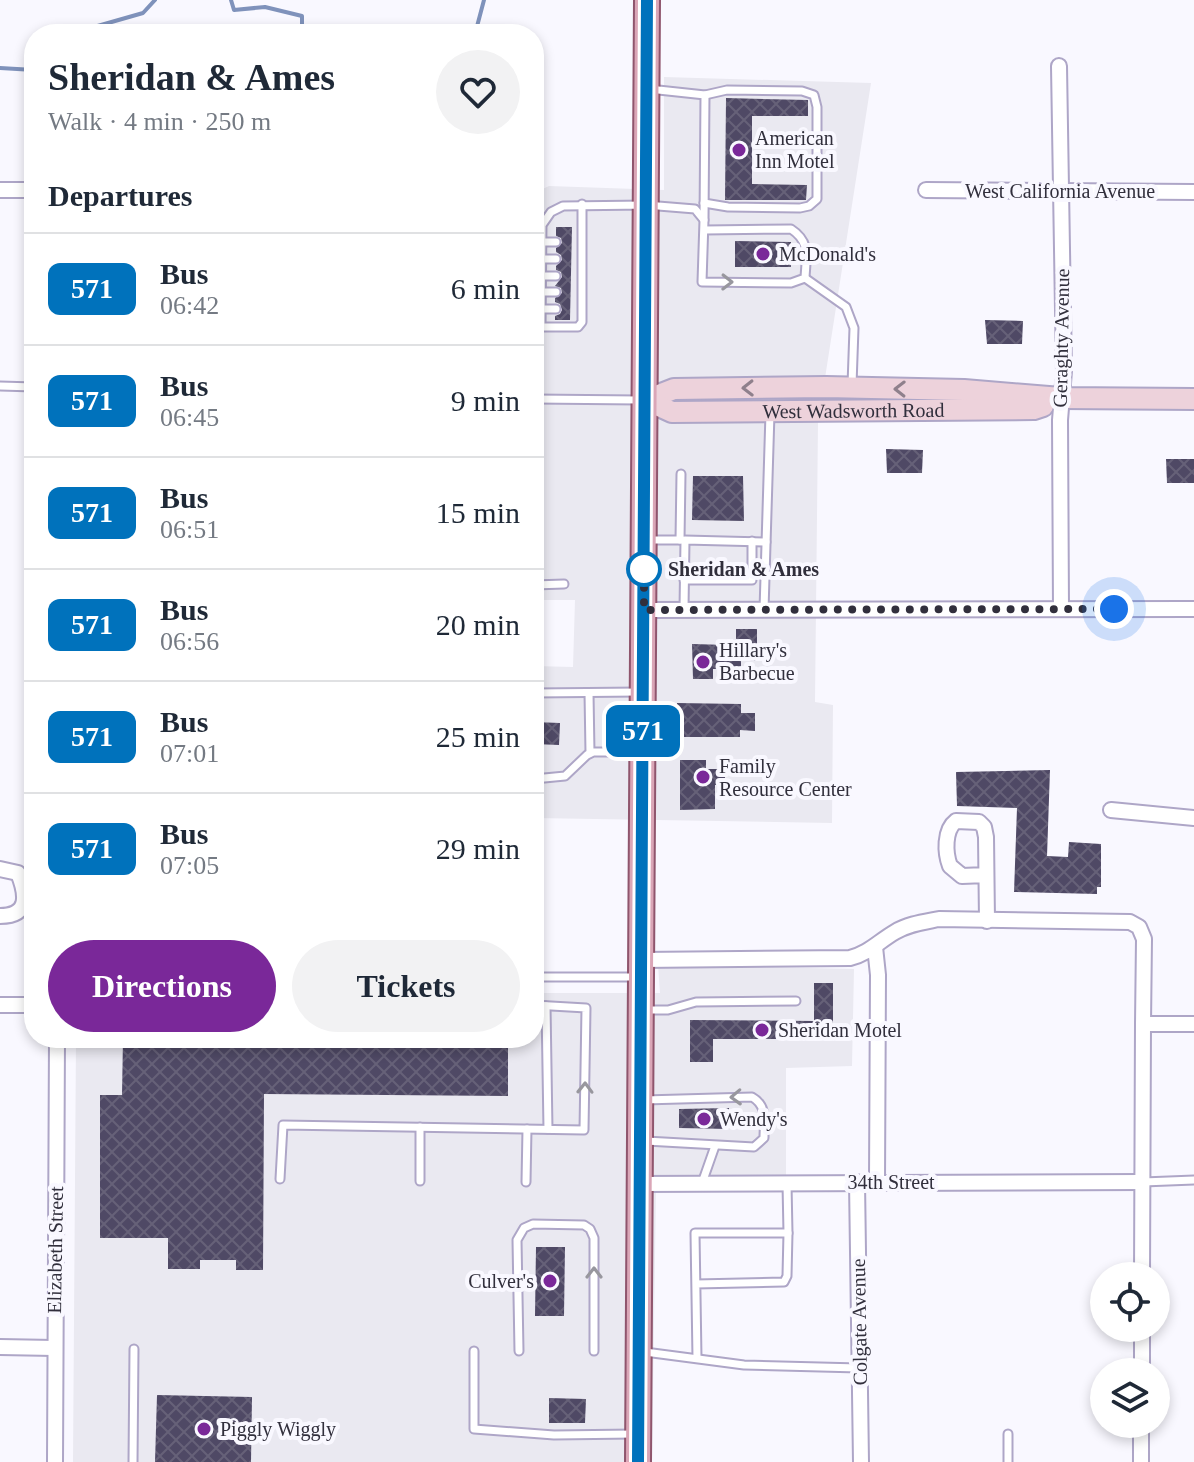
<!DOCTYPE html>
<html lang="en">
<head>
<meta charset="utf-8">
<style>
  :root { --surface:#fff; --page:#f2f2f3; --text:#1f2937; --muted:#747a83; --line:#e0e1e3; --accent:#7a2899 }
  body { margin:0; font-family:"Times New Roman",serif; background:var(--page); color:var(--text); height:100vh; display:flex; flex-direction:column; font-size:30px; white-space:nowrap }
  * { box-sizing:border-box; margin:0 }
  p { font-size:26px; color:var(--muted) }
  .icon { flex:none; width:44px; height:44px; fill:none; stroke:currentColor; stroke-width:2; stroke-linecap:round; stroke-linejoin:round }
  .map { position:relative; flex:1; overflow:hidden }
  .drawer { position:absolute; left:24px; top:24px; width:520px; height:1024px; display:flex; flex-direction:column; background:var(--surface); border-radius:32px; box-shadow:0 4px 12px #0003 }
  .drawer>* { flex:none }
  .badge { padding:0 16px; border-radius:12px; font-size:28px; line-height:52px }
  .fabs { position:absolute; left:1090px; top:1262px; display:grid; gap:16px }
  .fabs a { display:grid; place-items:center; width:80px; height:80px; border-radius:50%; background:var(--surface); box-shadow:0 4px 12px #0003; font-size:40px }
  .you { position:absolute; width:40px; height:40px; margin:-20px; border:6px solid #fff; border-radius:50%; background:#1a73e8; box-shadow:0 0 0 12px #1a73e833 }
  .map>.badge { position:absolute; translate:-50% -50%; box-shadow:0 0 0 4px #fff }
  h2 { padding:0 24px; font-size:30px; line-height:72px }
  .round { display:grid; place-items:center; flex:none; width:84px; height:84px; border-radius:42px; background:var(--page) }
  .summary { display:flex; align-items:center; justify-content:space-between; height:136px; padding:0 24px }
  h1 { font-size:38px; font-weight:700; line-height:60px }
  .cta { display:flex; gap:16px; margin-top:auto; padding:16px 24px }
  .cta a { flex:1; height:92px; border-radius:48px; background:var(--accent); color:#fff; font-size:32px; font-weight:700; line-height:92px; text-align:center }
  .cta a+a { background:var(--page); color:var(--text) }
  ul { padding:0; list-style:none }
  li { display:flex; align-items:center; gap:24px; height:112px; padding:0 24px; border-top:2px solid var(--line) }
  li div { flex:1 }
  li b { display:block; font-size:30px }
  li em { font-style:normal }
  li .badge { min-width:88px; font-weight:700; text-align:center }
  .map>svg:first-child { display:block }
  .built { fill:#eae9f1 }
  .lines { fill:none; stroke-linecap:round; stroke-linejoin:round }
  .stream { stroke:#7f92bb; stroke-width:4 }
  .building { fill:url(#building-cross-hatch) }
  .service-casing { stroke:#aea6c7; stroke-width:11 }
  .minor-casing { stroke:#aea6c7; stroke-width:18 }
  .secondary-casing { stroke:#aea6c7; stroke-width:24 }
  .primary-casing { stroke:#8f556d; stroke-width:28 }
  .service { stroke:#fff; stroke-width:7 }
  .minor { stroke:#fff; stroke-width:14 }
  .secondary { stroke:#edd2db; stroke-width:20 }
  .primary { stroke:#daa6b7; stroke-width:24 }
  .oneway { stroke:#98979e }
  .oneway2 { stroke:#8f808c }
  .line-casing { stroke:#fff; stroke-width:18 }
  .line { stroke:#0072bc; stroke-width:12 }
  .walk { stroke:#312f3c; stroke-width:8; stroke-dasharray:0 14.4 }
  .poi-dot { fill:#7a2899; stroke:#f9f8ff; stroke-width:3 }
  .stop-dot { fill:#fff; stroke:#0072bc; stroke-width:4 }
  .labels { text-anchor:middle; stroke-width:8; stroke-linejoin:round; paint-order:stroke }
  .poi-label { font-size:20px; fill:#312f3c; stroke:#f9f8ff; text-anchor:start }
  .street-label { font-size:20px; fill:#312f3c; stroke:#f9f8ff }
  .stop-label { font-size:20px; font-weight:bold; fill:#312f3c; stroke:#f9f8ff; text-anchor:start }
</style>
</head>
<body>
<div class="map">
<svg width="1194" height="1462" viewBox="0 0 1194 1462">
  <defs>
    <pattern id="building-cross-hatch" width="8" height="8" patternUnits="userSpaceOnUse" patternTransform="scale(2)"><rect width="8" height="8" fill="#4f4965"/><path d="M0 0l8 8M0 8l8-8" fill="none" stroke="#666178"/></pattern>
  </defs>
  <rect width="100%" height="100%" fill="#f9f8ff"/>
  <!-- built -->
  <g class="built">
    <polygon points="664,77 871,83 818,423 815,702 833,705 832,823 534,818 534,666 573,667 575,600 534,600 534,193 549,186 664,190"/>
    <polygon points="658,965 854,969 852,1066 786,1068 786,1191 656,1190 652,1462 73,1462 76,1038 534,1038 534,993 660,993"/>
  </g>
  <g class="lines">
    <!-- stream -->
    <g class="stream">
      <polyline points="231,0 234,10 265,7 302,16 302,34"/>
      <polyline points="92,34 94,27 143,13 155,0"/>
      <polyline points="475,34 484,0"/>
      <polyline points="0,68 34,70"/>
    </g>
  </g>
  <!-- building -->
  <g class="building">
    <polygon points="726,98 808,100 808,116 752,116 752,184 807,185 806,200 725,200"/>
    <polygon points="556,227 572,227 570,320 555,320 555,316 560,314 562,310 560,304 555,302 555,298 562,293 561,288 555,286 562,277 561,272 556,270 556,266 562,260 561,255 556,252 556,248 562,243 561,238 556,236"/>
    <polygon points="735,241 791,242 791,267 735,267"/>
    <polygon points="985,320 1023,321 1022,344 987,344"/>
    <polygon points="886,449 923,450 922,473 887,473"/>
    <polygon points="1166,459 1194,459 1194,483 1167,483"/>
    <polygon points="693,476 743,476 744,521 692,520"/>
    <polygon points="736,629 757,629 757,661 741,661 741,669 713,669 713,679 693,679 692,644 728,645 728,639 736,639"/>
    <polygon points="677,703 741,704 741,713 755,713 755,731 740,730 740,737 677,737"/>
    <polygon points="534,722 560,723 559,745 534,744"/>
    <polygon points="680,760 706,760 706,769 725,769 725,785 715,785 715,809 680,810"/>
    <polygon points="1050,770 1047,856 1068,857 1069,842 1101,844 1101,887 1097,887 1097,894 1014,892 1017,808 957,806 956,772"/>
    <polygon points="814,983 833,983 833,1039 713,1039 713,1062 690,1062 690,1020 814,1021"/>
    <polygon points="123,1038 262,1038 262,1043 302,1044 302,1038 508,1038 508,1096 264,1094 263,1270 236,1270 236,1260 200,1260 200,1269 168,1269 168,1238 100,1238 100,1095 122,1095"/>
    <polygon points="729,1108 729,1129 679,1128 679,1109"/>
    <polygon points="536,1247 565,1247 564,1316 535,1316"/>
    <polygon points="157,1395 252,1397 251,1462 155,1462"/>
    <polygon points="549,1398 586,1399 585,1423 549,1423"/>
  </g>
  <g class="lines">
    <!-- service casing -->
    <g class="service-casing">
      <g id="service">
        <polyline points="649,89 705,95 704,220"/>
        <polyline points="704,203 728,207 800,208 809,206 817,199 817,107 814,95 802,91 727,90 705,95"/>
        <polyline points="542,242 556,242"/>
        <polyline points="542,259 556,259"/>
        <polyline points="542,276 556,276"/>
        <polyline points="805,278 846,307 854,328 852,385"/>
        <polyline points="542,292 556,292"/>
        <polyline points="541,309 556,309"/>
        <path d="M534,327H541L542,225L551,212L563,206L646,205L695,209L704,220L702,282L791,283L805,278C806,257 811,242 791,229L705,230"/>
        <polyline points="541,327 578,327 582,322 582,204"/>
        <polyline points="0,386 34,387"/>
        <polyline points="534,399 639,400"/>
        <polyline points="647,540 682,540"/>
        <polyline points="680,540 681,474"/>
        <polyline points="684,580 752,580 752,541"/>
        <polyline points="534,585 564,584"/>
        <polyline points="684,609 685,540 766,542"/>
        <polyline points="764,610 770,413"/>
        <polyline points="534,693 640,692"/>
        <polyline points="589,693 590,753"/>
        <polyline points="534,779 565,776 587,755 593,752 637,752"/>
        <polyline points="534,977 635,977"/>
        <polyline points="546,1006 548,1129"/>
        <polyline points="644,1010 668,1010 696,1002 796,1001"/>
        <path d="M644,1100L752,1097C768,1106 764,1122 764,1138L754,1147L646,1141"/>
        <polyline points="280,1179 283,1125 584,1130 586,1008 534,1005"/>
        <polyline points="420,1181 420,1127"/>
        <polyline points="526,1182 527,1129"/>
        <polyline points="1143,1182 1194,1180"/>
        <polyline points="702,1183 715,1146"/>
        <polyline points="787,1184 788,1233"/>
        <polyline points="696,1284 784,1282 787,1276 788,1233 695,1233 697,1358"/>
        <polyline points="474,1351 474,1429 554,1435 634,1434"/>
        <polyline points="519,1351 517,1240 524,1228 533,1224 584,1225 590,1229 594,1238 594,1351"/>
        <polyline points="645,1352 744,1365 859,1368"/>
        <polyline points="133,1462 134,1349"/>
        <polyline points="1008,1462 1008,1434"/>
      </g>
    </g>
    <!-- minor casing -->
    <g class="minor-casing">
      <g id="minor">
        <polyline points="1059,66 1064,371 1060,420 1061,609"/>
        <polyline points="0,190 34,190"/>
        <polyline points="926,190 1194,192"/>
        <polyline points="644,610 1194,609"/>
        <polyline points="1111,810 1194,818"/>
        <path d="M0,869L18,873C26,893 31,916 0,916"/>
        <path d="M986,875L962,876L950,866C945,853 944,830 956,821L979,822L984,827L986,837L987,921"/>
        <polyline points="875,947 878,975 877,1182"/>
        <path d="M641,960L850,958C869,953 878,942 895,932C908,924 924,922 939,919L1130,922L1139,927L1144,939L1143,1024"/>
        <polyline points="0,1005 34,1005"/>
        <polyline points="857,1182 861,1462"/>
        <polyline points="640,1184 1143,1182"/>
        <polyline points="1142,1276 1143,1024 1194,1024"/>
        <polyline points="0,1347 54,1348"/>
        <polyline points="1142,1372 1142,1328"/>
        <polyline points="55,1462 57,1038"/>
        <polyline points="1141,1462 1141,1424"/>
      </g>
    </g>
    <!-- secondary casing -->
    <g class="secondary-casing">
      <g id="secondary">
        <polyline points="646,400 674,389 826,387 964,390 1061,398 1194,399"/>
        <path id="s1" d="M646,400L672,412L1034,409L1043,406"/>
      </g>
    </g>
    <!-- primary casing -->
    <g class="primary-casing">
      <polyline id="primary" points="638,1462 647,0"/>
    </g>
    <!-- service -->
    <use href="#service" class="service"/>
    <!-- minor -->
    <use href="#minor" class="minor"/>
    <!-- secondary -->
    <use href="#secondary" class="secondary"/>
    <!-- primary -->
    <use href="#primary" class="primary"/>
  </g>
  <!-- one-way arrows -->
  <defs><path id="oneway-chevron" d="M-2-3.5L2.5 0L-2 3.5" fill="none" stroke-width="1.6" stroke-linecap="round" stroke-linejoin="round" transform="scale(2)"/></defs>
  <g class="oneway">
    <use href="#oneway-chevron" transform="translate(727 282) rotate(1)"/>
    <use href="#oneway-chevron" transform="translate(585 1088) rotate(-89)"/>
    <use href="#oneway-chevron" transform="translate(736 1097) rotate(178)"/>
    <use href="#oneway-chevron" transform="translate(594 1273) rotate(-90)"/>
  </g>
  <g class="oneway2">
    <use href="#oneway-chevron" transform="translate(748 388) rotate(179)"/>
    <use href="#oneway-chevron" transform="translate(900 389) rotate(-179)"/>
  </g>
  <g class="lines">
    <!-- line casing -->
    <g class="line-casing">
      <polyline id="line" points="638,1462 647,0"/>
    </g>
    <!-- line -->
    <use href="#line" class="line"/>
    <!-- walk -->
    <polyline class="walk" points="644,569 644,564 644,610 1114,609"/>
  </g>
  <!-- markers -->
  <g class="poi-dot">
    <circle cx="739" cy="150" r="8"/>
    <circle cx="763" cy="254" r="8"/>
    <circle cx="703" cy="662" r="8"/>
    <circle cx="703" cy="777" r="8"/>
    <circle cx="762" cy="1030" r="8"/>
    <circle cx="704" cy="1119" r="8"/>
    <circle cx="550" cy="1281" r="8"/>
    <circle cx="204" cy="1429" r="8"/>
  </g>
  <circle class="stop-dot" cx="644" cy="569" r="16"/>
  <g class="labels">
    <!-- poi labels -->
    <g class="poi-label">
      <text x="755" y="145">American<tspan x="755" dy="23">Inn Motel</tspan></text>
      <text x="779" y="261">McDonald's</text>
      <text x="719" y="657">Hillary's<tspan x="719" dy="23">Barbecue</tspan></text>
      <text x="719" y="773">Family<tspan x="719" dy="23">Resource Center</tspan></text>
      <text x="778" y="1037">Sheridan Motel</text>
      <text x="720" y="1126">Wendy's</text>
      <text x="534" y="1288" text-anchor="end">Culver's</text>
      <text x="220" y="1436">Piggly Wiggly</text>
    </g>
    <!-- street labels -->
    <g class="street-label">
      <text x="1060" y="198">West California Avenue</text>
      <text transform="translate(1061 338) rotate(-89)" y="7">Geraghty Avenue</text>
      <text dy="7" stroke="none"><textPath href="#s1" startOffset="210">West Wadsworth Road</textPath></text>
      <text x="891" y="1189">34th Street</text>
      <text transform="translate(55 1250) rotate(-89)" y="7">Elizabeth Street</text>
      <text transform="translate(859 1322) rotate(-91)" y="7">Colgate Avenue</text>
    </g>
    <!-- stop labels -->
    <g class="stop-label">
      <text x="668" y="576">Sheridan &amp; Ames</text>
    </g>
  </g>
</svg>
<div class="fabs">
<a><svg class="icon" aria-label="locate" viewBox="0 0 24 24"><circle cx="12" cy="12" r="6"/><path d="M12 2v4M12 18v4M2 12h4M18 12h4"/></svg></a>
<a><svg class="icon" aria-label="layers" viewBox="0 0 24 24"><path d="M12 4l9 5-9 5-9-5zM3 14l9 5 9-5"/></svg></a>
</div>
<div class="you" style="left:1114px;top:609px"></div>
<b class="badge" style="left:643px;top:731px;background:#0072bc;color:#fff">571</b>
<section class="drawer">
<div class="summary"><div><h1>Sheridan &amp; Ames</h1><p>Walk · 4 min · 250 m</p></div><a class="round"><svg class="icon" aria-label="heart" viewBox="0 0 24 24"><path d="M12 20l-8-8c-3-5 5-10 8-4 3-6 11-1 8 4z"/></svg></a></div>
<h2>Departures</h2>
<ul>
<li><span class="badge" style="background:#0072bc;color:#fff">571</span><div><b>Bus</b><p>06:42</p></div><em>6 min</em></li>
<li><span class="badge" style="background:#0072bc;color:#fff">571</span><div><b>Bus</b><p>06:45</p></div><em>9 min</em></li>
<li><span class="badge" style="background:#0072bc;color:#fff">571</span><div><b>Bus</b><p>06:51</p></div><em>15 min</em></li>
<li><span class="badge" style="background:#0072bc;color:#fff">571</span><div><b>Bus</b><p>06:56</p></div><em>20 min</em></li>
<li><span class="badge" style="background:#0072bc;color:#fff">571</span><div><b>Bus</b><p>07:01</p></div><em>25 min</em></li>
<li><span class="badge" style="background:#0072bc;color:#fff">571</span><div><b>Bus</b><p>07:05</p></div><em>29 min</em></li>
</ul>
<div class="cta"><a>Directions</a><a>Tickets</a></div>
</section>
</div>
</body>
</html>
